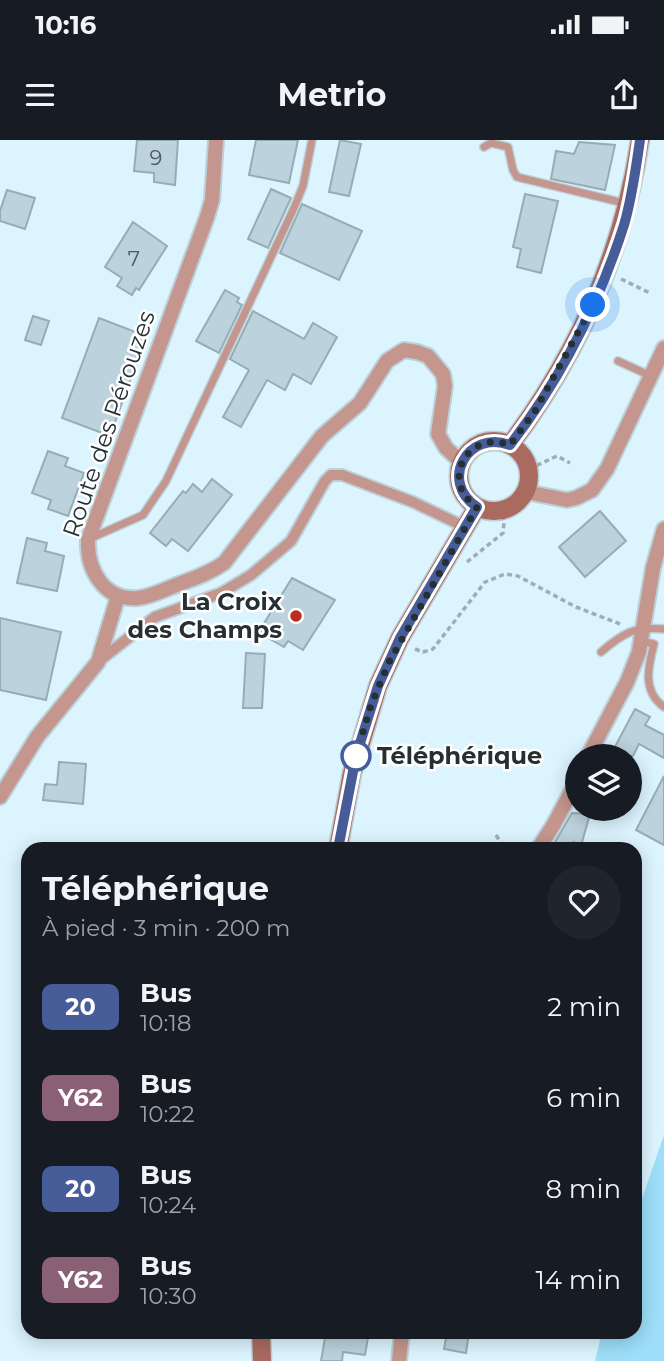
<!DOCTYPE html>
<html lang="fr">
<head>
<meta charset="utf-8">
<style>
  :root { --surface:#171b24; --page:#20242c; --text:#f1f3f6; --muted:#9ea1a6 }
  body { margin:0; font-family:Montserrat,sans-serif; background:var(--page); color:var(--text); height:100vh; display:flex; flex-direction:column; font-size:26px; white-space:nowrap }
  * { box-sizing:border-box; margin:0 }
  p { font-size:23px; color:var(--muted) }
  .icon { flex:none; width:38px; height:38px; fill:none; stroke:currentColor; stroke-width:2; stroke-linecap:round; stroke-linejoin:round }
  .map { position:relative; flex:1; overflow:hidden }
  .details { position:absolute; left:21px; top:702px; width:621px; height:497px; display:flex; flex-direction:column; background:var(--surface); border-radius:21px; box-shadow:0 4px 18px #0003 }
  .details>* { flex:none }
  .badge { padding:0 14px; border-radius:10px; font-size:24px; line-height:46px }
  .controls { position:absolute; left:565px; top:604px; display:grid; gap:14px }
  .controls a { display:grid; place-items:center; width:77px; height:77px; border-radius:50%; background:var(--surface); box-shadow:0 4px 18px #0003; font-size:35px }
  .you { position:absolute; width:35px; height:35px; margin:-18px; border:5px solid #fff; border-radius:50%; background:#1a73e8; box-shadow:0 0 0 10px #1a73e833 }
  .map>.badge { position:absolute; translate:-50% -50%; box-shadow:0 0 0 4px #fff }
  .round { display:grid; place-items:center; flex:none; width:74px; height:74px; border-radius:37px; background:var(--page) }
  .overview { display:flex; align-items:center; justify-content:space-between; height:119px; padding:0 21px }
  h1 { font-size:33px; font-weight:700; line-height:52px }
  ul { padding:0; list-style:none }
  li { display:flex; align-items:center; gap:21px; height:91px; padding:0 21px }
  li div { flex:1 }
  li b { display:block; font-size:26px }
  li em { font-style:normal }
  li .badge { min-width:77px; font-weight:700; text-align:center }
  .status { display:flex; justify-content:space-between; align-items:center; height:49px; padding:0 35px; background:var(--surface); direction:ltr }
  .status svg { height:19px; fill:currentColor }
  header { display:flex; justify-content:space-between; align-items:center; height:91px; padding:0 21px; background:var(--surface); font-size:32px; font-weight:700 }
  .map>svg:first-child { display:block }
  .water { fill:#9ddef9 }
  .building { fill:#bcd2dc; stroke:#97adb6; stroke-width:2 }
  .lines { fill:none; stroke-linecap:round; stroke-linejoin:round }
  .service-casing { stroke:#bbd1d9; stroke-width:10 }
  .pedestrian-casing { stroke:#bbd1d9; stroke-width:14 }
  .minor-casing { stroke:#bbd1d9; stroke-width:18 }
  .secondary-casing { stroke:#bbd1d9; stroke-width:21 }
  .path { stroke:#9cafb6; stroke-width:3.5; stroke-dasharray:5 3.5; stroke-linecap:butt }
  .service { stroke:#c4968e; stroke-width:7 }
  .pedestrian { stroke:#c4968e; stroke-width:10 }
  .minor { stroke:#c4968e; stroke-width:14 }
  .secondary { stroke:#ab6a5f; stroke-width:18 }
  .line-casing { stroke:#fff; stroke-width:16 }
  .line { stroke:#475d99; stroke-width:10 }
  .walk { stroke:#262f32; stroke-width:7; stroke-dasharray:0 12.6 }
  .poi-dot { fill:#bb2e1e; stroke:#fff; stroke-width:2.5 }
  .stop-dot { fill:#fff; stroke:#475d99; stroke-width:3.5 }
  .labels { text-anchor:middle; stroke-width:5; stroke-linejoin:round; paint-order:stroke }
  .number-label { font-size:21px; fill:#4c585c }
  .street-label { font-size:24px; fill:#262f32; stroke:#fff }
  .poi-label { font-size:24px; font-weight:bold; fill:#262f32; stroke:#fff; text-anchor:end }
  .stop-label { font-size:24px; font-weight:bold; fill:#262f32; stroke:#fff; text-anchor:start }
</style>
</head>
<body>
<div class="status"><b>10:16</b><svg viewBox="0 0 49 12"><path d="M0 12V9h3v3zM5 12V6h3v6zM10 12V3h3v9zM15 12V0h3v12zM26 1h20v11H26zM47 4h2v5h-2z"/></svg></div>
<header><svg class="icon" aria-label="menu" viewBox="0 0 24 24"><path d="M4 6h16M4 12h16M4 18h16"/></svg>Metrio<svg class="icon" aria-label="share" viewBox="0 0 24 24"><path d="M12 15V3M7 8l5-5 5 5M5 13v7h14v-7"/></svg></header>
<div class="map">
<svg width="664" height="1221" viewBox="0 0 664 1221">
  <rect width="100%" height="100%" fill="#dcf4fe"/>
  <!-- water -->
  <polygon class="water" points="664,995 664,1221 595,1221 602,1192 635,1192 635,1079"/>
  <!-- building -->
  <g class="building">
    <polygon points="137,0 178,0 175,45 154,42 154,33 134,31"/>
    <polygon points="256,0 298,0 289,43 249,35"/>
    <polygon points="340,0 361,4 349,56 329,52"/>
    <polygon points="579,2 615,5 605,50 551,39 556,11 574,14"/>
    <polygon points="271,49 291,58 268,108 248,99"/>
    <polygon points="7,50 35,58 25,89 0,81 0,71"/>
    <polygon points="525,54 558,61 541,133 517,127 521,109 513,107"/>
    <polygon points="302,64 362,91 339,140 280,113"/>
    <polygon points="133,82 167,106 139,150 136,148 132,155 117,146 122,138 105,127"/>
    <polygon points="225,150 239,158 237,162 242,165 219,213 196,201"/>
    <polygon points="253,171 304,199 313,183 337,197 311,244 293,234 285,250 267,240 241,287 223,277 249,230 230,219"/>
    <polygon points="33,176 49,181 41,205 25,200"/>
    <polygon points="99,178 146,196 110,296 62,278"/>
    <polygon points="48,311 68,318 65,326 84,333 68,376 48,369 51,360 32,353"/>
    <polygon points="212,339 232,355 188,411 172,399 166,406 150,393 183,351 186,353 193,344 202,352"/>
    <polygon points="600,371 626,401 585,437 559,407"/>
    <polygon points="27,398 47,403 45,411 64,416 57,451 17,443"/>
    <polygon points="292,438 335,460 303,510 288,501 284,507 261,494 261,488"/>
    <polygon points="0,478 61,492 46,560 0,550"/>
    <polygon points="246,513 265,514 262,568 243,568"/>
    <polygon points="635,569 650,577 645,585 664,595 664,618 639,604 633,616 610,616"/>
    <polygon points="59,622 86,624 83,664 43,660 45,644 57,645"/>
    <polygon points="664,636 664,705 636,690"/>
    <polygon points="572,673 590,674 581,706 574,702 571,709 551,709"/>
    <polygon points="326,1192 369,1192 365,1215 343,1212 342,1221 321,1221"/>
    <polygon points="447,1192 469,1192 466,1213 444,1209"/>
  </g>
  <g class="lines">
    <!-- service casing -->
    <g class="service-casing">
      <g id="service">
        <polyline points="484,7 491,3 508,7 513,30 517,37 628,64"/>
        <polyline points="618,221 651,236"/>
        <polyline points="89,399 143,375 166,341 294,68 303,46 312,0"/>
        <path d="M641,501L654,504C648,527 642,551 664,567"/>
        <path d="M601,512C623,493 635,486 664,489"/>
      </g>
    </g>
    <!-- pedestrian casing -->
    <g class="pedestrian-casing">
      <polyline id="pedestrian" points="99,521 155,477 221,453 251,435 291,401 325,341 331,335 342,335 413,362 465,387"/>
    </g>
    <!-- minor casing -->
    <g class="minor-casing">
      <g id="minor">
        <path d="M216,0L212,60L207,77L88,400C87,430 104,461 138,458C151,457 166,449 179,444C195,438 210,433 224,423L322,296L360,263L387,221L404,210L417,212L428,216L443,234L445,246L438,294L446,308L462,323"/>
        <polyline points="526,352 567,360 576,358 592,350 607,329 664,208"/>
        <polyline points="588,616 627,542 639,512 653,428 664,389"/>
        <polyline points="0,657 37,597 98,522 118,456"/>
        <polyline points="538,709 554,684 578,639"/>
        <polyline points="399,1221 402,1192"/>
      </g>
    </g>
    <!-- secondary casing -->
    <g class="secondary-casing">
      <g id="secondary">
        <circle cx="494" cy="336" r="35"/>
        <path d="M510,305C579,213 623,114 640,0"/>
        <polyline points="338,709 352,633 378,546 400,498 477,367"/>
        <polyline points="261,1192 262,1221"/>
      </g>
    </g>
    <!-- path -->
    <g class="path">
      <polyline points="621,139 650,153"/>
      <polyline points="529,329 557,316 570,323"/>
      <polyline points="467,422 503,393 504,383 502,371"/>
      <polyline points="415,509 423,512 433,509 485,442 505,434 518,436 576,467 620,484"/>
      <polyline points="496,695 505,709"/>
    </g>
    <!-- service -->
    <use href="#service" class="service"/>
    <!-- pedestrian -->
    <use href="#pedestrian" class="pedestrian"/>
    <!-- minor -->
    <use href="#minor" class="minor"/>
    <!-- secondary -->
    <use href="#secondary" class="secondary"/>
  </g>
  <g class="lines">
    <!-- line casing -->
    <g class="line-casing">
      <path id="line" d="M338,709L356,616L378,546L400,498L477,367C439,342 467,289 510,305C560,240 599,163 624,85C632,58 636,28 640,0"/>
    </g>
    <!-- line -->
    <use href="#line" class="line"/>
    <!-- walk -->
    <path class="walk" d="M356,616L371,565L389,522L477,367C439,342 467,289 510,305L535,271L593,165"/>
  </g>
  <!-- markers -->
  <circle class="poi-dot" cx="296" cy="476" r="7"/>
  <circle class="stop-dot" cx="356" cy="616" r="14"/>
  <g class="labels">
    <!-- number labels -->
    <g class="number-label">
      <text x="156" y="25">9</text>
      <text x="134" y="126">7</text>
    </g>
    <!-- street labels -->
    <g class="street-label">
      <text transform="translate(109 284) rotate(-71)" y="8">Route des Pérouzes</text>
    </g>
    <!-- poi labels -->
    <g class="poi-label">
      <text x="282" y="470">La Croix<tspan x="282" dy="28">des Champs</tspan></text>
    </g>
    <!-- stop labels -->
    <g class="stop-label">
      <text x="377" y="624">Téléphérique</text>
    </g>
  </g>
</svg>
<div class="controls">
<a><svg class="icon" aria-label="layers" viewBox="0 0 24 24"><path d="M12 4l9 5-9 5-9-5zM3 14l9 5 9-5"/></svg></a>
</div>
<div class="you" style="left:593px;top:165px"></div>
<section class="details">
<div class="overview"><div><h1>Téléphérique</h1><p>À pied · 3 min · 200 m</p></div><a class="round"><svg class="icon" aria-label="heart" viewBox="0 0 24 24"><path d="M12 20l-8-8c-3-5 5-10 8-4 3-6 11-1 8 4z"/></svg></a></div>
<ul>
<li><span class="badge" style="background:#475d99;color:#fff">20</span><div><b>Bus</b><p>10:18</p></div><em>2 min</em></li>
<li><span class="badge" style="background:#8a6075;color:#fff">Y62</span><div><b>Bus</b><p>10:22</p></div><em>6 min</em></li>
<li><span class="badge" style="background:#475d99;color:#fff">20</span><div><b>Bus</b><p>10:24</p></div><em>8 min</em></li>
<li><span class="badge" style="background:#8a6075;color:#fff">Y62</span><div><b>Bus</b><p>10:30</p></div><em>14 min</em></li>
</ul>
</section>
</div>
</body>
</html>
